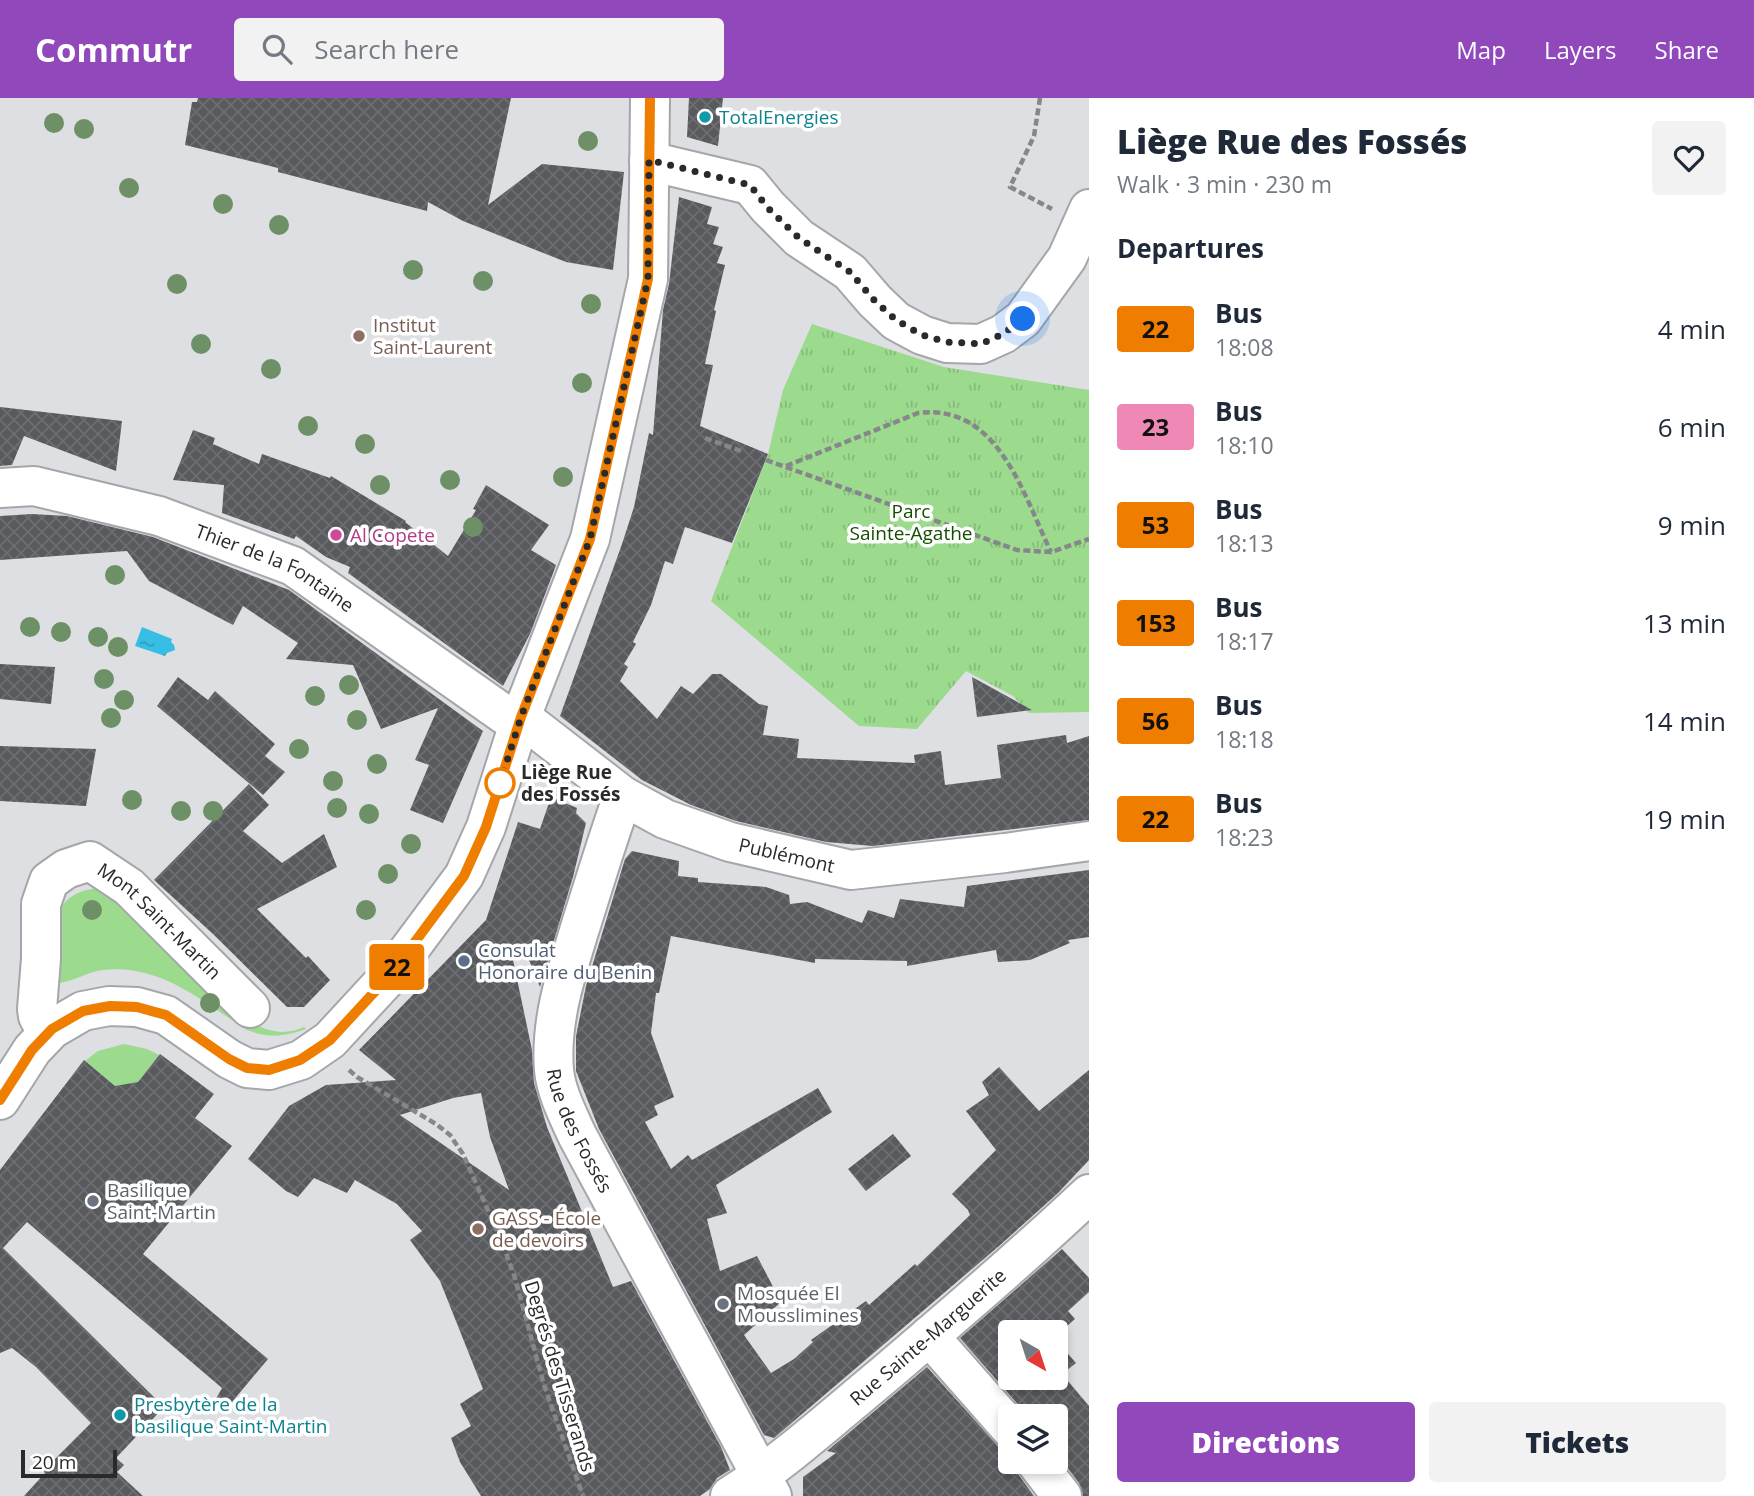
<!DOCTYPE html>
<html lang="en">
<head>
<meta charset="utf-8">
<style>
  :root { --surface:#fff; --page:#f2f2f3; --text:#1f2937; --muted:#747a83; --accent:#9148bb }
  body { margin:0; font-family:"Open Sans",sans-serif; background:var(--page); color:var(--text); height:100vh; display:flex; flex-direction:column; font-size:26px; white-space:nowrap }
  * { box-sizing:border-box; margin:0 }
  p { font-size:23px; color:var(--muted) }
  .icon { flex:none; width:38px; height:38px; fill:none; stroke:currentColor; stroke-width:2; stroke-linecap:round; stroke-linejoin:round }
  .map { position:relative; flex:1; overflow:hidden }
  .side { display:flex; flex-direction:column; background:var(--surface); width:665px }
  .side>* { flex:none }
  .badge { padding:0 14px; border-radius:5px; font-size:24px; line-height:46px }
  .needle { width:46px; rotate:141deg }
  .controls { position:absolute; left:998px; top:1222px; display:grid; gap:14px }
  .controls a { display:grid; place-items:center; width:70px; height:70px; border-radius:7px; background:var(--surface); box-shadow:0 4px 10px #0003; font-size:35px }
  .scale { position:absolute; left:21px; bottom:18px; width:96px; box-sizing:border-box; padding-left:7px; border:4px solid #292a2b; border-top:0; font-size:19px; line-height:24px; white-space:nowrap; color:#292a2b; -webkit-text-stroke:5px #fff; paint-order:stroke }
  .you { position:absolute; width:35px; height:35px; margin:-18px; border:5px solid #fff; border-radius:50%; background:#1a73e8; box-shadow:0 0 0 10px #1a73e833 }
  .map>.badge { position:absolute; translate:-50% -50%; box-shadow:0 0 0 4px #fff }
  h2 { padding:0 28px; font-size:26px; line-height:63px }
  .round { display:grid; place-items:center; flex:none; width:74px; height:74px; border-radius:7px; background:var(--page) }
  .overview { display:flex; align-items:center; justify-content:space-between; height:119px; padding:0 28px }
  h1 { font-size:33px; font-weight:800; line-height:52px }
  .button { display:flex; gap:14px; margin-top:auto; padding:14px 28px }
  .button a { flex:1; height:80px; border-radius:7px; background:var(--accent); color:#fff; font-size:28px; font-weight:800; line-height:80px; text-align:center }
  .button a+a { background:var(--page); color:var(--text) }
  ul { padding:0; list-style:none }
  li { display:flex; align-items:center; gap:21px; height:98px; padding:0 28px }
  li div { flex:1 }
  li b { display:block; font-size:26px }
  li em { font-style:normal }
  li .badge { min-width:77px; font-weight:700; text-align:center }
  header { display:flex; align-items:center; gap:42px; box-sizing:border-box; height:98px; padding:0 35px; background:var(--accent); color:#fff }
  header strong { font-size:33px }
  nav { display:flex; gap:38px; margin-inline-start:auto; font-size:24px }
  .search { width:490px; height:63px; background:var(--page); display:flex; align-items:center; gap:18px; box-sizing:border-box; padding:0 24px; border-radius:7px; color:var(--muted); font-size:26px }
  main { display:flex; flex:1; min-height:0 }
  .map>svg:first-child { display:block }
  .green { fill:#9cda8e }
  .park { fill:url(#park-tufts) }
  .water { fill:url(#water-ripples) }
  .building { fill:url(#building-cross-hatch); fill-rule:evenodd }
  .lines { fill:none; stroke-linecap:round; stroke-linejoin:round }
  .minor-casing { stroke:#a4a6a9; stroke-width:42 }
  .path { stroke:#858789; stroke-width:4.5; stroke-dasharray:7 3.5; stroke-linecap:butt }
  .minor { stroke:#fff; stroke-width:38 }
  .tree { fill:#6d9066 }
  .line-casing { stroke:#fff; stroke-width:16 }
  .line { stroke:#ef7d00; stroke-width:10 }
  .walk { stroke:#292a2b; stroke-width:7; stroke-dasharray:0 12.6 }
  .culture-dot { fill:#0f9aa8; stroke:#fff; stroke-width:2.5 }
  .education-dot { fill:#8d6e63; stroke:#fff; stroke-width:2.5 }
  .hotel-dot { fill:#d1479c; stroke:#fff; stroke-width:2.5 }
  .stop-dot { fill:#fff; stroke:#ef7d00; stroke-width:3.5 }
  .service-dot { fill:#5c6f8a; stroke:#fff; stroke-width:2.5 }
  .worship-dot { fill:#6b7280; stroke:#fff; stroke-width:2.5 }
  .labels { text-anchor:middle; stroke-width:7; stroke-linejoin:round; paint-order:stroke }
  .culture-label { font-size:19px; fill:#0d838f; stroke:#fff; text-anchor:start }
  .education-label { font-size:19px; fill:#785e54; stroke:#fff; text-anchor:start }
  .park-label { font-size:19px; fill:#124f00; stroke:#fff }
  .hotel-label { font-size:19px; fill:#b23c85; stroke:#fff; text-anchor:start }
  .street-label { font-size:19px; fill:#292a2b; stroke:#fff }
  .stop-label { font-size:19px; font-weight:bold; fill:#292a2b; stroke:#fff; text-anchor:start }
  .service-label { font-size:19px; fill:#4e5e75; stroke:#fff; text-anchor:start }
  .worship-label { font-size:19px; fill:#5b616d; stroke:#fff; text-anchor:start }
</style>
</head>
<body>
<header>
<strong>Commutr</strong>
<div class="search"><svg class="icon" aria-label="search" viewBox="0 0 24 24"><circle cx="10" cy="10" r="6"/><path d="M15 15l6 6"/></svg>Search here</div>
<nav><a>Map</a><a>Layers</a><a>Share</a></nav>
</header>
<main>
<div class="map">
<svg width="1089" height="1398" viewBox="0 0 1089 1398">
  <defs>
    <pattern id="park-tufts" width="24" height="20" patternUnits="userSpaceOnUse" patternTransform="scale(1.75)"><rect width="24" height="20" fill="#9cda8e"/><path d="M3 7l-1-3M5 7V3M7 7l1-3M15 17l-1-3M17 17v-4M19 17l1-3" fill="none" stroke="#86bb7b"/></pattern>
    <pattern id="water-ripples" width="26" height="14" patternUnits="userSpaceOnUse" patternTransform="scale(1.75)"><rect width="26" height="14" fill="#36bee5"/><path d="M2 4q2-2 4 0t4 0M15 11q2-2 4 0t4 0" fill="none" stroke="#2e9bba"/></pattern>
    <pattern id="building-cross-hatch" width="8" height="8" patternUnits="userSpaceOnUse" patternTransform="scale(1.75)"><rect width="8" height="8" fill="#595a5d"/><path d="M0 0l8 8M0 8l8-8" fill="none" stroke="#6d6e71"/></pattern>
  </defs>
  <rect width="100%" height="100%" fill="#dddfe2"/>
  <!-- green -->
  <g class="green">
    <path d="M98,790L111,794L248,922C267,934 284,938 304,929L306,931C284,939 268,940 247,932C202,903 160,866 104,872C88,873 71,885 57,885C56,843 42,796 98,790Z"/>
    <polygon points="124,946 147,951 159,957 135,988 119,991 85,963 98,953"/>
  </g>
  <!-- park -->
  <polygon class="park" points="812,226 944,269 1089,292 1089,614 1029,615 1013,598 966,573 917,631 859,628 711,503 768,356 783,292"/>
  <!-- water -->
  <polygon class="water" points="142,529 172,541 171,544 174,547 175,552 167,555 165,558 135,548"/>
  <!-- building -->
  <g class="building">
    <polygon points="198,0 511,0 488,107 542,66 624,74 613,172 566,164 463,123 428,104 427,113 278,74 278,70 185,47 192,4 197,4"/>
    <polygon points="689,0 723,0 718,48 687,39"/>
    <polygon points="679,99 712,109 707,126 719,129 713,146 723,149 717,165 725,167 714,212 716,213 705,266 713,267 700,328 768,356 732,445 685,429 673,466 665,463 651,507 633,544 636,546 624,566 628,569 620,583 657,621 681,588 693,596 712,576 721,576 759,606 768,608 763,637 799,641 797,660 915,665 914,657 941,653 945,687 1001,680 997,647 1066,637 1067,645 1089,638 1089,722 873,748 826,744 736,723 691,707 642,682 560,618 622,446 634,409 649,335 653,337 663,212 669,186"/>
    <polygon points="0,309 122,323 116,373 24,338 12,367 0,368"/>
    <polygon points="193,332 215,340 213,346 259,366 262,356 330,380 331,378 406,423 405,424 448,458 476,412 473,411 486,387 549,427 531,452 556,467 555,470 530,536 503,588 348,475 350,469 326,459 296,438 294,441 222,415 224,387 173,382"/>
    <polygon points="32,416 67,418 153,439 289,492 483,633 443,725 410,712 429,667 415,662 438,610 381,631 353,567 286,561 298,545 243,508 233,527 149,483 127,453 0,462 0,418"/>
    <polygon points="0,566 55,569 51,606 0,601"/>
    <polygon points="178,579 208,602 215,593 275,646 265,658 285,674 263,697 157,608"/>
    <polygon points="972,579 1032,612 977,619"/>
    <polygon points="0,648 96,651 86,708 0,703"/>
    <polygon points="249,686 269,707 243,733 282,765 324,736 337,769 257,811 306,860 308,858 330,882 304,909 287,909 213,836 154,782"/>
    <path d="M551,699L577,710L576,715L586,725L573,779L540,889L527,857L513,862L532,952L534,985L547,1029L613,1189L631,1183L721,1349L730,1372L717,1380L710,1391L700,1398H481L460,1364L451,1340L471,1328L460,1306L483,1291L440,1183L410,1142L422,1133L397,1106L355,1082L347,1095L314,1080L298,1099L286,1093L248,1061L289,1008L326,987L396,982L359,952L486,822L518,724L540,731ZM481,995L490,1039L509,1092L400,1017L453,1000Z"/>
    <polygon points="632,753 679,763 678,778 698,780 698,784 766,789 789,797 790,806 807,804 862,825 868,812 894,820 900,801 964,809 967,788 1089,772 1089,839 1068,842 1070,845 1030,862 998,864 996,852 907,868 907,863 815,861 815,865 671,838 659,895 656,895 651,935 674,999 654,1008 658,1017 645,1024 671,1071 688,1057 692,1062 818,990 832,1014 716,1087 727,1115 707,1121 720,1173 757,1158 781,1204 744,1237 771,1275 794,1261 813,1244 811,1242 866,1203 869,1207 915,1166 917,1168 970,1117 968,1112 952,1096 996,1052 966,1013 989,997 982,984 999,969 1039,1013 1089,972 1089,1062 1058,1095 999,1148 774,1340 764,1337 599,1031 576,973 576,938 586,888 625,761"/>
    <polygon points="160,956 214,996 195,1020 232,1048 143,1156 268,1261 222,1316 212,1308 222,1290 27,1124 3,1150 164,1309 116,1360 124,1367 117,1374 143,1398 24,1398 45,1375 43,1373 91,1325 36,1269 12,1250 0,1255 0,1072 84,962 115,988 138,984"/>
    <polygon points="893,1036 911,1058 866,1093 848,1071"/>
    <polygon points="1062,1151 1089,1180 1089,1194 1068,1213 1075,1221 1055,1239 1055,1234 1010,1234 1010,1279 1055,1279 1055,1241 1076,1265 1062,1276 1089,1308 1089,1398 1083,1398 1079,1385 1055,1353 1055,1318 1028,1318 960,1240"/>
    <polygon points="927,1269 997,1347 1034,1398 803,1398 803,1379 836,1355 827,1353"/>
  </g>
  <g class="lines">
    <!-- minor casing -->
    <g class="minor-casing">
      <g id="minor">
        <polyline points="649,63 750,87 768,109 799,140 850,174 875,203 896,223 922,237 947,245 981,246 1003,236 1023,221 1067,160 1089,111"/>
        <path id="s1" d="M0,390L34,388L159,418L293,468L505,617L521,619"/>
        <path id="s2" d="M521,619L623,698L665,721L730,744L851,772L1005,755L1089,743"/>
        <path id="s3" d="M623,698C607,742 594,786 580,830C566,876 550,923 554,972C556,994 568,1017 577,1037L772,1398"/>
        <path id="s4" d="M47,935L38,918L37,911L41,861V806L49,783L66,771L90,763L129,789L250,910"/>
        <polyline points="0,1002 32,952 52,931 83,913 109,908 137,909 166,917 229,961 247,970 269,972 301,962 330,942 391,876 464,778 486,729 521,619 590,441 648,181 650,0"/>
        <polyline points="929,1238 1010,1330"/>
        <polyline points="1035,1363 1062,1398"/>
        <path id="s5" d="M730,1398C786,1362 834,1318 885,1276C954,1217 1023,1158 1089,1096"/>
      </g>
    </g>
    <!-- path -->
    <g class="path">
      <polyline points="1040,0 1034,38 1010,89 1052,111"/>
      <polyline points="705,340 741,353"/>
      <polyline points="766,362 1017,452 1051,454 1089,441"/>
      <path d="M786,368L918,315C998,305 1023,396 1051,454"/>
      <polyline points="349,972 357,979 436,1026 450,1037 463,1056 502,1144 515,1180 544,1287 583,1398"/>
    </g>
    <!-- minor -->
    <use href="#minor" class="minor"/>
  </g>
  <!-- trees -->
  <g class="tree">
    <circle cx="54" cy="25" r="10"/>
    <circle cx="84" cy="31" r="10"/>
    <circle cx="588" cy="43" r="10"/>
    <circle cx="129" cy="90" r="10"/>
    <circle cx="223" cy="106" r="10"/>
    <circle cx="279" cy="127" r="10"/>
    <circle cx="413" cy="172" r="10"/>
    <circle cx="483" cy="183" r="10"/>
    <circle cx="177" cy="186" r="10"/>
    <circle cx="591" cy="206" r="10"/>
    <circle cx="201" cy="246" r="10"/>
    <circle cx="271" cy="271" r="10"/>
    <circle cx="582" cy="285" r="10"/>
    <circle cx="308" cy="328" r="10"/>
    <circle cx="365" cy="346" r="10"/>
    <circle cx="563" cy="379" r="10"/>
    <circle cx="450" cy="382" r="10"/>
    <circle cx="380" cy="387" r="10"/>
    <circle cx="473" cy="429" r="10"/>
    <circle cx="115" cy="477" r="10"/>
    <circle cx="30" cy="529" r="10"/>
    <circle cx="61" cy="534" r="10"/>
    <circle cx="98" cy="539" r="10"/>
    <circle cx="118" cy="549" r="10"/>
    <circle cx="104" cy="581" r="10"/>
    <circle cx="349" cy="587" r="10"/>
    <circle cx="315" cy="598" r="10"/>
    <circle cx="124" cy="602" r="10"/>
    <circle cx="111" cy="620" r="10"/>
    <circle cx="357" cy="622" r="10"/>
    <circle cx="299" cy="651" r="10"/>
    <circle cx="377" cy="666" r="10"/>
    <circle cx="333" cy="683" r="10"/>
    <circle cx="132" cy="702" r="10"/>
    <circle cx="337" cy="710" r="10"/>
    <circle cx="181" cy="713" r="10"/>
    <circle cx="213" cy="713" r="10"/>
    <circle cx="369" cy="716" r="10"/>
    <circle cx="411" cy="746" r="10"/>
    <circle cx="388" cy="776" r="10"/>
    <circle cx="92" cy="812" r="10"/>
    <circle cx="366" cy="812" r="10"/>
    <circle cx="210" cy="905" r="10"/>
  </g>
  <g class="lines">
    <!-- line casing -->
    <g class="line-casing">
      <polyline id="line" points="0,1002 32,952 52,931 83,913 110,908 137,909 166,917 229,961 247,970 269,972 300,962 330,942 391,876 464,778 486,729 521,619 590,441 648,181 650,0"/>
    </g>
    <!-- line -->
    <use href="#line" class="line"/>
    <!-- walk -->
    <polyline class="walk" points="500,685 521,619 590,441 648,181 649,62 750,87 768,110 799,140 850,174 875,203 896,222 922,237 947,244 981,246 1003,236 1023,221"/>
  </g>
  <!-- markers -->
  <g class="culture-dot">
    <circle cx="705" cy="19" r="7"/>
    <circle cx="120" cy="1317" r="7"/>
  </g>
  <g class="education-dot">
    <circle cx="359" cy="238" r="7"/>
    <circle cx="478" cy="1131" r="7"/>
  </g>
  <circle class="hotel-dot" cx="336" cy="437" r="7"/>
  <circle class="stop-dot" cx="500" cy="685" r="14"/>
  <circle class="service-dot" cx="464" cy="863" r="7"/>
  <g class="worship-dot">
    <circle cx="93" cy="1103" r="7"/>
    <circle cx="723" cy="1206" r="7"/>
  </g>
  <g class="labels">
    <!-- culture labels -->
    <g class="culture-label">
      <text x="719" y="26">TotalEnergies</text>
      <text x="134" y="1313">Presbytère de la<tspan x="134" dy="22">basilique Saint-Martin</tspan></text>
    </g>
    <!-- education labels -->
    <g class="education-label">
      <text x="373" y="234">Institut<tspan x="373" dy="22">Saint-Laurent</tspan></text>
      <text x="492" y="1127">GASS - École<tspan x="492" dy="22">de devoirs</tspan></text>
    </g>
    <!-- park labels -->
    <g class="park-label">
      <text x="911" y="420">Parc<tspan x="911" dy="22">Sainte-Agathe</tspan></text>
    </g>
    <!-- hotel labels -->
    <g class="hotel-label">
      <text x="350" y="444">Al Copete</text>
    </g>
    <!-- street labels -->
    <g class="street-label">
      <text dy="7" stroke="none"><textPath href="#s1" startOffset="290">Thier de la Fontaine</textPath></text>
      <text dy="7" stroke="none"><textPath href="#s2" startOffset="304">Publémont</textPath></text>
      <text dy="7" stroke="none"><textPath href="#s4" startOffset="294">Mont Saint-Martin</textPath></text>
      <text dy="7" stroke="none"><textPath href="#s3" startOffset="350">Rue des Fossés</textPath></text>
      <text dy="7" stroke="none"><textPath href="#s5" startOffset="254">Rue Sainte-Marguerite</textPath></text>
      <text transform="translate(560 1278) rotate(73)" y="7">Degrés des Tisserands</text>
    </g>
    <!-- stop labels -->
    <g class="stop-label">
      <text x="521" y="681">Liège Rue<tspan x="521" dy="22">des Fossés</tspan></text>
    </g>
    <!-- service labels -->
    <g class="service-label">
      <text x="478" y="859">Consulat<tspan x="478" dy="22">Honoraire du Benin</tspan></text>
    </g>
    <!-- worship labels -->
    <g class="worship-label">
      <text x="107" y="1099">Basilique<tspan x="107" dy="22">Saint-Martin</tspan></text>
      <text x="737" y="1202">Mosquée El<tspan x="737" dy="22">Mousslimines</tspan></text>
    </g>
  </g>
</svg>
<div class="controls">
<a><svg class="needle" viewBox="-14 -14 28 28"><path d="M0-13l5 13h-10z" fill="#e53935"/><path d="M0 13l5-13h-10z" fill="#747a83"/></svg></a>
<a><svg class="icon" aria-label="layers" viewBox="0 0 24 24"><path d="M12 4l9 5-9 5-9-5zM3 14l9 5 9-5"/></svg></a>
</div>
<div class="scale">20 m</div>
<div class="you" style="left:1023px;top:221px"></div>
<b class="badge" style="left:397px;top:869px;background:#ef7d00;color:#111">22</b>
</div>
<section class="side">
<div class="overview"><div><h1>Liège Rue des Fossés</h1><p>Walk · 3 min · 230 m</p></div><a class="round"><svg class="icon" aria-label="heart" viewBox="0 0 24 24"><path d="M12 20l-8-8c-3-5 5-10 8-4 3-6 11-1 8 4z"/></svg></a></div>
<h2>Departures</h2>
<ul>
<li><span class="badge" style="background:#ef7d00;color:#111">22</span><div><b>Bus</b><p>18:08</p></div><em>4 min</em></li>
<li><span class="badge" style="background:#f088b6;color:#111">23</span><div><b>Bus</b><p>18:10</p></div><em>6 min</em></li>
<li><span class="badge" style="background:#ef7d00;color:#111">53</span><div><b>Bus</b><p>18:13</p></div><em>9 min</em></li>
<li><span class="badge" style="background:#ef7d00;color:#111">153</span><div><b>Bus</b><p>18:17</p></div><em>13 min</em></li>
<li><span class="badge" style="background:#ef7d00;color:#111">56</span><div><b>Bus</b><p>18:18</p></div><em>14 min</em></li>
<li><span class="badge" style="background:#ef7d00;color:#111">22</span><div><b>Bus</b><p>18:23</p></div><em>19 min</em></li>
</ul>
<div class="button"><a>Directions</a><a>Tickets</a></div>
</section>
</main>
</body>
</html>
